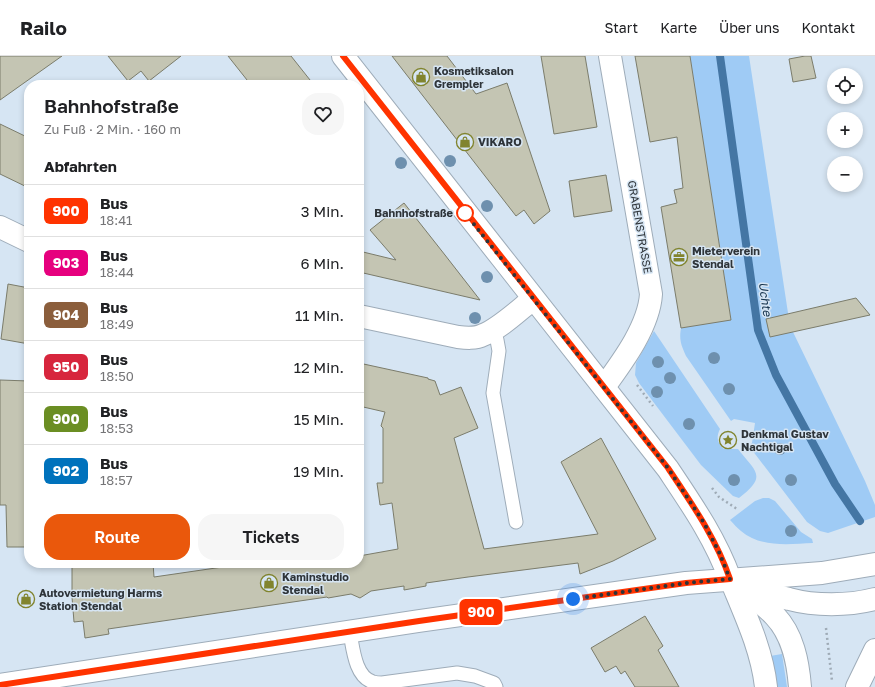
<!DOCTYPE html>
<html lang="de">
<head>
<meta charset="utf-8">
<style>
  :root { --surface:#fff; --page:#f6f6f6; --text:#202124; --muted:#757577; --line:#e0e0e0; --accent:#ea580c }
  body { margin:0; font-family:"Golos Text",sans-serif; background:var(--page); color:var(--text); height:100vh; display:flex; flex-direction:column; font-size:15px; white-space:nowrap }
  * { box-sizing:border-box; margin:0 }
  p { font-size:13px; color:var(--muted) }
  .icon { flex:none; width:22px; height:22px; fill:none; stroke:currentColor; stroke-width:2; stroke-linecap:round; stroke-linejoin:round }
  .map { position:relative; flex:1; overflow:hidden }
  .drawer { position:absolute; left:24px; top:24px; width:340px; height:488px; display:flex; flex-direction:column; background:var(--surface); border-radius:16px; box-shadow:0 2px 6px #0003 }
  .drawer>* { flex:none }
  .badge { padding:0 8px; border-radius:6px; font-size:14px; line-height:26px }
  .buttons { position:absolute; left:827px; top:12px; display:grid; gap:8px }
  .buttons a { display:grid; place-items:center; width:36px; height:36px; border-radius:50%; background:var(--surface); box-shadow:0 2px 6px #0003; font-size:20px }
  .you { position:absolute; width:20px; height:20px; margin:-10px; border:3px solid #fff; border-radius:50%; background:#1a73e8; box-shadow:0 0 0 6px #1a73e833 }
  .map>.badge { position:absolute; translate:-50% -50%; box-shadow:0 0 0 2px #fff }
  h2 { padding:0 20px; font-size:15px; line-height:36px }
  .round { display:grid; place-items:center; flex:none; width:42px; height:42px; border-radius:16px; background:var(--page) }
  .headline { display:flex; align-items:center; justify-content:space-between; height:68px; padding:0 20px }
  h1 { font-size:19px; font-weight:600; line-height:30px }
  .primary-button { display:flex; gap:8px; margin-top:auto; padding:8px 20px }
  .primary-button a { flex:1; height:46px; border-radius:16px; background:var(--accent); color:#fff; font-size:16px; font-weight:600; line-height:46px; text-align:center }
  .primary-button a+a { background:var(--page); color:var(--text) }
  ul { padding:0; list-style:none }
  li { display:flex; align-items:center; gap:12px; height:52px; padding:0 20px; border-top:1px solid var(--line) }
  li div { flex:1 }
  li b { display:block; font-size:15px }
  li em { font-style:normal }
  li .badge { min-width:44px; font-weight:700; text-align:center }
  header { display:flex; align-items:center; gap:24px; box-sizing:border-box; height:56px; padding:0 20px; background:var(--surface); border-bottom:1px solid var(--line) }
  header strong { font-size:19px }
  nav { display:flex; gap:22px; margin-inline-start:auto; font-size:14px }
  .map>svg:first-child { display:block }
  .green { fill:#9fcbf5 }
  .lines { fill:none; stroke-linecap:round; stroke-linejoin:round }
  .stream { stroke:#4476a4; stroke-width:8 }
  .building { fill:#c4c5b3; stroke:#7b7c6b }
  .lane-casing { stroke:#9eacb9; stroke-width:15 }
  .street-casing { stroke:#9eacb9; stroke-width:24 }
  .secondary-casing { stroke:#9eacb9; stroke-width:24 }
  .path { stroke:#9fabb6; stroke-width:2.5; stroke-dasharray:2 3; stroke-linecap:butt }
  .lane { stroke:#fff; stroke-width:13 }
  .street { stroke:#fff; stroke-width:22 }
  .secondary { stroke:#fff; stroke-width:22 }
  .tree { fill:#6e90ae }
  .line-casing { stroke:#fff; stroke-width:9 }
  .line { stroke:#f30; stroke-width:6 }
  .walk { stroke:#2e3439; stroke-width:4; stroke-dasharray:0 7.2 }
  .stop-dot { fill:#fff; stroke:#f30; stroke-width:2 }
  .labels { text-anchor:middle; stroke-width:3; stroke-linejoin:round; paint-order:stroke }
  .poi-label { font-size:11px; font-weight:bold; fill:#2e3439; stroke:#d6e5f3; text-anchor:start }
  .stop-label { font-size:11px; font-weight:bold; fill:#2e3439; stroke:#d6e5f3; text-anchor:end }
  .street-label { font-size:11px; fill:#2e3439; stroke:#d6e5f3 }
  .water-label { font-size:12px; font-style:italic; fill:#14324c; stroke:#d6e5f3 }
</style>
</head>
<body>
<header>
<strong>Railo</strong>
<nav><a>Start</a><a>Karte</a><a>Über uns</a><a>Kontakt</a></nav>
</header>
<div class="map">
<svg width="875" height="631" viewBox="0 0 875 631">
  <rect width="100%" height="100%" fill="#d6e5f3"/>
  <!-- green -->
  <g class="green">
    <path d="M690,0H749L788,257L793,276L865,425L875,449V461L828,477L820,475L807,466L749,390L752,387L755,367L734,363L731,365L686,300C681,289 679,284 681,272L731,263Z"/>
    <path d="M654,275L720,373C716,381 717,387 724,393H738C757,417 767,420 739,442L733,440L701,409L639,327L635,319L636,307Z"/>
    <path d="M763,442H769L775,445L801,476L812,483L813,487C789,488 761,492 741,475C737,472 734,468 730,464L755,445Z"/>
    <polygon points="782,598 787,631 776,631 770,600"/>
  </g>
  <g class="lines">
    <!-- stream -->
    <polyline class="stream" points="720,0 758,274 776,319 835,428 860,465"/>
  </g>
  <!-- building -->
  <g class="building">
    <polygon points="0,0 62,0 0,44"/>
    <polygon points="108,0 181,0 149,25 141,15 128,25"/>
    <polygon points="228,0 291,0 314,29 251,29"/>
    <polygon points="392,0 447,0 476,38 507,27 550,155 534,168 524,154 516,160"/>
    <polygon points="541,0 585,0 597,71 554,78"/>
    <polygon points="635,0 690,0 731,264 681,272 661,151 677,147 674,134 683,132 677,81 650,86"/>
    <polygon points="805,0 811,0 816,22 793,26 789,3"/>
    <polygon points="0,68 29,82 29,132 0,118"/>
    <polygon points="606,119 612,155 574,161 569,125"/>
    <polygon points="404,147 445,199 480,244 359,216 359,195 396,204 370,174"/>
    <polygon points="8,228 29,232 29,288 1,283"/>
    <polygon points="856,242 870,259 770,281 766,263"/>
    <polygon points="359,307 428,322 428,323 435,325 440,339 461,331 478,372 454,382 484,493 598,478 561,406 601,382 656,483 613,505 580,518 578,507 468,521 426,527 426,530 404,534 404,530 371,535 360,542 351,538 328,542 327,541 108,573 109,578 85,582 83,565 74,566 72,541 72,507 153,507 154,521 250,507 359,507 359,500 398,493 392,447 380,449 377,427 383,427 383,372 381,370 385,356 359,350"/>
    <polygon points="0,324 29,325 29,491 7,491 6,449 0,449"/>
    <polygon points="645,560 663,590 658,594 679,631 635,631 625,615 621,618 616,610 605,616 591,592"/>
  </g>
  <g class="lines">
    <!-- lane casing -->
    <g class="lane-casing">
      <g id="lane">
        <polyline points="493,274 497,284 499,295 493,337 516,466"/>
        <path d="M350,577C353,592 355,621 373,626C376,627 380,627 382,627L457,617L475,620L494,627L496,631"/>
      </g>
    </g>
    <!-- street casing -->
    <g class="street-casing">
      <g id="street">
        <path d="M343,0L668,413C692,449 715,482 730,523"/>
        <polyline points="0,171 29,185"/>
        <path d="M359,260L458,281C466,282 475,283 483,279C499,273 519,254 533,243"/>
        <path d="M604,331C623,305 649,270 651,238L610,0"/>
      </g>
    </g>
    <!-- secondary casing -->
    <g class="secondary-casing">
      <g id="secondary">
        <path d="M731,524C745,558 762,594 766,631"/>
        <path d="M739,526C755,531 772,539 789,543C815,550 848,550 875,543"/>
        <path d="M742,532C753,541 765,549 775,560C793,579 798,606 800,631"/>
        <polyline points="0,629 419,565 686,527 822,517 875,508"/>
        <polyline points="857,631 875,594"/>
      </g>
    </g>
    <!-- path -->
    <g class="path">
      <polyline points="637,329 653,350"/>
      <polyline points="712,432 719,441 737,453"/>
      <polyline points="826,572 832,625"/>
    </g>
    <!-- lane -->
    <use href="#lane" class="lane"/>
    <!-- street -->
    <use href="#street" class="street"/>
    <!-- secondary -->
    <use href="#secondary" class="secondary"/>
  </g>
  <!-- trees -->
  <g class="tree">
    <circle cx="450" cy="105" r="6"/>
    <circle cx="401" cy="107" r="6"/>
    <circle cx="487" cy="150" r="6"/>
    <circle cx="487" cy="221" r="6"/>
    <circle cx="475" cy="262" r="6"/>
    <circle cx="714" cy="302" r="6"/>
    <circle cx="658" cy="306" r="6"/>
    <circle cx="670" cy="322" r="6"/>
    <circle cx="729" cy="333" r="6"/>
    <circle cx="657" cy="336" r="6"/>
    <circle cx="689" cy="368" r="6"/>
    <circle cx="780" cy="393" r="6"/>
    <circle cx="734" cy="424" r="6"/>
    <circle cx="791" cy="424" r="6"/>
    <circle cx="791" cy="475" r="6"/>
  </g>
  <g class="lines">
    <!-- line casing -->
    <g class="line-casing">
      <path id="line" d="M0,629L419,565L686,527L730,523C716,482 692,448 668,412L343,0"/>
    </g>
    <!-- line -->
    <use href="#line" class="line"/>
    <!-- walk -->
    <polyline class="walk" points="465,157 668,412 704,467 719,496 730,523 686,527 573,543"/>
  </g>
  <!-- icons -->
  <defs>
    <g id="shop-ring" transform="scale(0.9)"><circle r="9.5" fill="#d6e5f3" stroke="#81842e" stroke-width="1.5"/><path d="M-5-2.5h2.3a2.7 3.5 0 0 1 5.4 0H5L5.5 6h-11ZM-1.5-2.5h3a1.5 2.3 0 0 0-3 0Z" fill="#81842e"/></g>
    <g id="office-ring" transform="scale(0.9)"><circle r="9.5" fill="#d6e5f3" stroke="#81842e" stroke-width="1.5"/><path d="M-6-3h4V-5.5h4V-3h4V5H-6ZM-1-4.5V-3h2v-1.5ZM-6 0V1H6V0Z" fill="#81842e"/></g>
    <g id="sight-ring" transform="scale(0.9)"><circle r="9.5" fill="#d6e5f3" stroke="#81842e" stroke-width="1.5"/><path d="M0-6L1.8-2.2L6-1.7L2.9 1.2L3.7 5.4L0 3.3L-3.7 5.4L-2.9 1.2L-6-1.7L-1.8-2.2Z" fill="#81842e"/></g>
  </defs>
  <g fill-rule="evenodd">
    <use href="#shop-ring" x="421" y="21"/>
    <use href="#shop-ring" x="465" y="86"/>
    <use href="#office-ring" x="679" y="201"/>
    <use href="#sight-ring" x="728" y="384"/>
    <use href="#shop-ring" x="269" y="527"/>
    <use href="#shop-ring" x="26" y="543"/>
  </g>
  <!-- markers -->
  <circle class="stop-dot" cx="465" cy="157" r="8"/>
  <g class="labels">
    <!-- poi labels -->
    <g class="poi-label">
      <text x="434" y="19">Kosmetiksalon<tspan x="434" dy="13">Grempler</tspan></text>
      <text x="478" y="90">VIKARO</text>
      <text x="692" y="199">Mieterverein<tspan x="692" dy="13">Stendal</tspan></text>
      <text x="741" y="382">Denkmal Gustav<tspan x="741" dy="13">Nachtigal</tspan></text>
      <text x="282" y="525">Kaminstudio<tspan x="282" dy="13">Stendal</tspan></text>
      <text x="39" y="541">Autovermietung Harms<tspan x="39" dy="13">Station Stendal</tspan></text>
    </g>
    <!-- stop labels -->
    <g class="stop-label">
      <text x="453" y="161">Bahnhofstraße</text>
    </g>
    <!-- street labels -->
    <g class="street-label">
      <text transform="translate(640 171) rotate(80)" y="4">GRABENSTRASSE</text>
    </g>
    <!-- water labels -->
    <g class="water-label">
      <text transform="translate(765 243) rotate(82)" y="4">Uchte</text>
    </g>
  </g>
</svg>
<div class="buttons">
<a><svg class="icon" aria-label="locate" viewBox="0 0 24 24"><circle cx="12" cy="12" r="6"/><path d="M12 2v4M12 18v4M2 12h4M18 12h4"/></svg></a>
<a>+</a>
<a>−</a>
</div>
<div class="you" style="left:573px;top:543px"></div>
<b class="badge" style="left:481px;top:556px;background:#f30;color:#fff">900</b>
<section class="drawer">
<div class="headline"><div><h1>Bahnhofstraße</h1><p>Zu Fuß · 2 Min. · 160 m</p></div><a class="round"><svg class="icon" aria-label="heart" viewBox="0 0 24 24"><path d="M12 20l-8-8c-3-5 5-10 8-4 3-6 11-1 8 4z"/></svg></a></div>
<h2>Abfahrten</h2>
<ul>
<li><span class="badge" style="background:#f30;color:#fff">900</span><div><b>Bus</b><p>18:41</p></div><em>3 Min.</em></li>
<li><span class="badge" style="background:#e6007e;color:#fff">903</span><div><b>Bus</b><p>18:44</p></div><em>6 Min.</em></li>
<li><span class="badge" style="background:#8b5e3c;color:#fff">904</span><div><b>Bus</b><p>18:49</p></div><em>11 Min.</em></li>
<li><span class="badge" style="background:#d7263d;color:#fff">950</span><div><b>Bus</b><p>18:50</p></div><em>12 Min.</em></li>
<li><span class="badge" style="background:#6b8e23;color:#fff">900</span><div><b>Bus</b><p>18:53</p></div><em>15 Min.</em></li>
<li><span class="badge" style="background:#0072bc;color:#fff">902</span><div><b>Bus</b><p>18:57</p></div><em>19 Min.</em></li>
</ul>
<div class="primary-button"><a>Route</a><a>Tickets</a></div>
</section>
</div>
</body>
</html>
